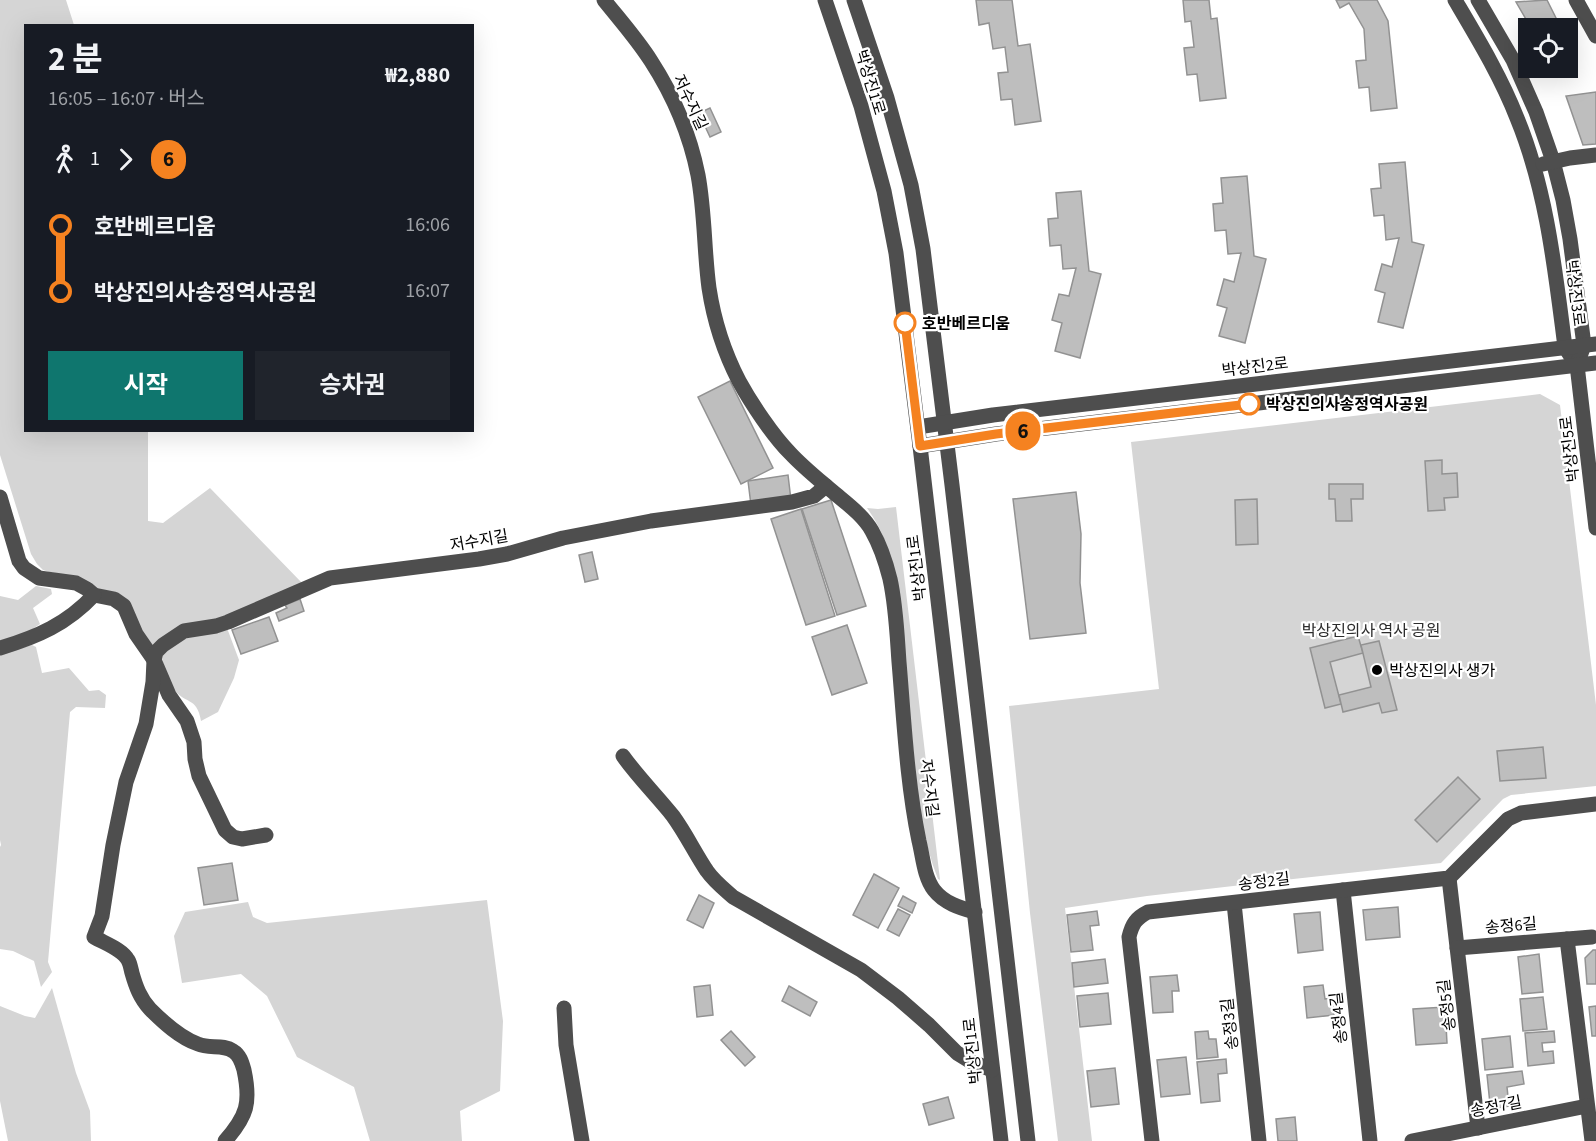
<!DOCTYPE html>
<html lang="ko">
<head>
<meta charset="utf-8">
<style>
  :root { --surface:#171b24; --page:#20242c; --text:#f1f3f6; --muted:#9ea1a6; --accent:#0f766e }
  body { margin:0; font-family:"Source Sans 3","Noto Sans KR",sans-serif; background:var(--page); color:var(--text); height:100vh; display:flex; flex-direction:column; font-size:22px; white-space:nowrap }
  * { box-sizing:border-box; margin:0 }
  p { font-size:20px; color:var(--muted) }
  .icon { flex:none; width:33px; height:33px; fill:none; stroke:currentColor; stroke-width:2; stroke-linecap:round; stroke-linejoin:round }
  .map { position:relative; flex:1; overflow:hidden }
  .sheet { position:absolute; left:24px; top:24px; width:450px; height:408px; display:flex; flex-direction:column; background:var(--surface); border-radius:0px; box-shadow:0 6px 24px #0002 }
  .sheet>* { flex:none }
  .badge { padding:0 12px; border-radius:20px; font-size:21px; line-height:39px }
  .buttons { position:absolute; left:1518px; top:18px; display:grid; gap:12px }
  .buttons a { display:grid; place-items:center; width:60px; height:60px; border-radius:0px; background:var(--surface); box-shadow:0 6px 24px #0002; font-size:30px }
  .map>.badge { position:absolute; translate:-50% -50%; box-shadow:0 0 0 3px #fff }
  .legs { display:flex; align-items:center; gap:9px; height:66px; padding:0 24px; font-size:20px }
  .legs p { margin-inline-start:auto }
  .head { display:flex; align-items:center; justify-content:space-between; height:102px; padding:0 24px }
  h1 { font-size:33px; font-weight:700; line-height:45px }
  .action { display:flex; gap:12px; margin-top:auto; padding:12px 24px }
  .action a { flex:1; height:69px; border-radius:0px; background:var(--accent); color:#fff; font-size:24px; font-weight:700; line-height:69px; text-align:center }
  .action a+a { background:var(--page); color:var(--text) }
  ul { padding:0 24px; list-style:none }
  li { display:flex; align-items:center; gap:21px; height:66px; font-size:22px }
  li i { display:grid; place-items:center; width:9px; height:100%; margin:0 8px; background:currentColor }
  li i::after { content:''; width:15px; height:15px; margin:-8px; border:4px solid; border-radius:50%; background:var(--surface) }
  li p { margin-inline-start:auto }
  li:first-child i { background:linear-gradient(#0000 50%,currentColor 0) }
  li:last-child i { background:linear-gradient(currentColor 50%,#0000 0) }
  .map>svg:first-child { display:block }
  .green { fill:#d5d5d5 }
  .building { fill:#bebebe; stroke:#929292; stroke-width:1.5 }
  .lines { fill:none; stroke-linecap:round; stroke-linejoin:round }
  .minor { stroke:#4e4e4e; stroke-width:15 }
  .line-1-casing { stroke:#fff; stroke-width:14 }
  .line-1 { stroke:#f58220; stroke-width:9 }
  .stop-1-dot { fill:#fff; stroke:#f58220; stroke-width:3 }
  .poi-dot { fill:#000; stroke:#fff; stroke-width:2 }
  .labels { text-anchor:middle; stroke-width:4.5; stroke-linejoin:round; paint-order:stroke }
  .street-label { font-size:16px; fill:#000; stroke:#fff }
  .stop-label { font-size:16px; font-weight:bold; fill:#000; stroke:#fff; text-anchor:start }
  .park-label { font-size:16px; fill:#2c2c2c; stroke:#fff }
  .poi-label { font-size:16px; fill:#000; stroke:#fff; text-anchor:start }
</style>
</head>
<body>
<div class="map">
<svg width="1596" height="1141" viewBox="0 0 1596 1141">
  <rect width="100%" height="100%" fill="#fff"/>
  <!-- green -->
  <g class="green">
    <polygon points="0,0 66,0 74,25 26,26 26,430 148,431 148,521 163,523 210,488 303,584 153,647 140,632 97,590 77,577 49,572 43,570 37,564 31,554 0,455"/>
    <polygon points="1540,394 1560,405 1596,705 1596,786 1511,795 1503,799 1441,863 1284,880 1147,896 1065,908 1092,1141 1058,1141 1030,913 1009,706 1159,689 1131,442"/>
    <path d="M896,507L940,880L938,879C920,834 916,783 912,735C906,683 901,631 896,579C889,550 884,532 867,508L878,509Z"/>
    <polygon points="36,586 51,589 52,594 33,608 40,624 28,632 0,642 0,596 18,600"/>
    <path d="M227,628L239,660L234,678L218,712L201,721C197,696 185,705 174,689C168,681 162,663 161,652L177,639Z"/>
    <polygon points="32,645 36,647 42,673 69,668 89,691 99,690 106,695 105,708 76,707 70,712 48,962 52,972 41,987 34,961 13,951 0,949 0,847 1,845 0,840 0,654"/>
    <polygon points="487,900 503,1021 500,1091 460,1111 462,1141 370,1141 354,1087 297,1057 267,996 241,974 182,983 174,936 185,912 248,902 253,917 267,923"/>
    <polygon points="52,988 76,1073 90,1111 91,1141 8,1141 0,1101 0,1006 25,1016 35,1018"/>
  </g>
  <!-- building -->
  <g class="building">
    <polygon points="976,0 1012,0 1018,46 1030,44 1041,121 1015,125 1012,99 1001,100 998,73 1008,72 1005,47 993,49 989,23 979,25"/>
    <polygon points="1183,0 1209,0 1211,19 1217,18 1226,98 1200,101 1197,74 1187,75 1184,48 1194,47 1191,21 1185,22"/>
    <polygon points="1336,0 1377,0 1388,21 1397,108 1371,111 1369,87 1359,88 1356,61 1366,60 1364,29 1349,3 1340,8"/>
    <polygon points="1547,0 1561,28 1531,28 1516,2"/>
    <polygon points="1596,92 1596,144 1583,145 1566,96"/>
    <polygon points="710,108 721,132 710,137 699,113"/>
    <polygon points="1405,162 1412,242 1424,245 1403,328 1378,322 1385,293 1375,290 1382,264 1392,267 1399,238 1386,240 1384,215 1374,216 1371,189 1381,188 1379,164"/>
    <polygon points="1247,176 1254,256 1266,259 1245,343 1219,336 1227,308 1217,305 1224,279 1234,282 1241,253 1228,254 1226,230 1215,231 1213,204 1223,203 1221,178"/>
    <polygon points="1081,191 1089,271 1101,274 1080,358 1055,351 1062,323 1052,320 1059,294 1069,296 1076,268 1063,269 1061,245 1050,246 1048,219 1058,218 1056,193"/>
    <polygon points="730,381 773,468 741,484 698,397"/>
    <polygon points="1442,460 1442,474 1457,473 1458,497 1444,498 1445,510 1428,511 1425,461"/>
    <polygon points="788,475 791,500 751,505 748,481"/>
    <polygon points="1329,484 1363,484 1363,499 1351,499 1352,521 1336,521 1335,499 1329,499"/>
    <polygon points="1076,492 1081,534 1080,583 1086,633 1030,639 1013,499"/>
    <polygon points="1257,499 1258,544 1236,545 1235,500"/>
    <polygon points="831,500 866,606 837,615 802,509"/>
    <polygon points="801,509 835,616 806,625 771,519"/>
    <polygon points="592,552 598,579 585,582 579,555"/>
    <polygon points="300,599 304,611 279,621 276,613 287,608 285,605"/>
    <polygon points="269,617 278,641 241,654 232,630"/>
    <polygon points="847,625 867,683 832,695 812,637"/>
    <polygon points="1358,636 1363,653 1330,662 1341,704 1325,708 1310,648"/>
    <polygon points="1379,641 1397,710 1382,713 1379,703 1343,712 1339,695 1371,687 1361,645"/>
    <polygon points="1543,747 1546,778 1500,781 1497,751"/>
    <polygon points="1458,777 1480,799 1437,842 1415,820"/>
    <polygon points="232,863 238,900 204,905 198,868"/>
    <polygon points="874,874 899,888 878,928 853,915"/>
    <polygon points="699,895 714,903 703,928 687,920"/>
    <polygon points="903,896 916,903 912,913 898,906"/>
    <polygon points="1398,907 1400,937 1366,940 1363,910"/>
    <polygon points="898,909 910,915 899,936 887,930"/>
    <polygon points="1097,911 1099,925 1090,926 1093,950 1071,952 1067,915"/>
    <polygon points="1320,912 1323,950 1298,953 1294,914"/>
    <polygon points="1593,950 1596,950 1596,984 1587,984 1585,958"/>
    <polygon points="1539,954 1543,992 1522,994 1518,957"/>
    <polygon points="1105,959 1108,983 1074,987 1072,963"/>
    <polygon points="1177,975 1179,991 1172,991 1173,1012 1153,1013 1150,977"/>
    <polygon points="710,985 713,1015 697,1017 694,987"/>
    <polygon points="1323,985 1325,999 1332,998 1334,1015 1307,1018 1304,987"/>
    <polygon points="789,986 817,1002 810,1016 782,1001"/>
    <polygon points="1108,993 1111,1024 1080,1027 1077,996"/>
    <polygon points="1543,997 1547,1029 1523,1031 1520,999"/>
    <polygon points="1596,1006 1596,1036 1592,1036 1589,1007"/>
    <polygon points="1445,1007 1447,1043 1416,1045 1413,1009"/>
    <polygon points="731,1031 755,1057 745,1066 721,1040"/>
    <polygon points="1208,1031 1209,1039 1216,1039 1218,1057 1197,1059 1195,1032"/>
    <polygon points="1554,1031 1555,1042 1542,1043 1543,1052 1553,1051 1554,1063 1528,1066 1525,1033"/>
    <polygon points="1510,1036 1513,1067 1485,1070 1482,1039"/>
    <polygon points="1186,1057 1190,1094 1161,1097 1157,1060"/>
    <polygon points="1226,1059 1227,1073 1218,1074 1220,1101 1201,1103 1197,1062"/>
    <polygon points="1115,1068 1119,1104 1091,1107 1087,1071"/>
    <polygon points="1522,1071 1524,1084 1507,1087 1509,1106 1496,1108 1490,1104 1487,1075"/>
    <polygon points="948,1097 954,1118 929,1125 923,1104"/>
    <polygon points="1295,1117 1297,1141 1278,1141 1276,1119"/>
  </g>
  <g class="lines">
    <!-- minor -->
    <g class="minor">
      <path d="M604,0C620,20 637,39 651,61C673,95 690,135 698,175C705,213 704,251 709,288C714,321 724,352 739,381C751,403 773,436 790,453C803,467 818,479 832,491C846,503 863,515 872,531C880,545 886,563 890,579C896,606 897,634 899,662C904,721 907,783 919,841C923,857 924,877 934,890C944,903 960,908 975,912"/>
      <polyline points="825,0 861,106 884,191 896,253 920,446 1001,1141"/>
      <polyline points="854,0 887,98 911,185 923,249 952,485 1028,1141"/>
      <path d="M1455,0C1478,39 1501,77 1517,118C1547,191 1555,270 1565,347L1570,355"/>
      <polyline points="1478,0 1513,60 1536,112 1553,161 1563,200 1570,239 1584,345 1577,365 1596,528"/>
      <polyline points="1576,0 1596,36"/>
      <polyline points="1543,164 1570,158 1596,155"/>
      <polyline points="918,427 993,415 1596,344"/>
      <polyline points="920,446 996,434 1596,363"/>
      <polyline points="0,497 19,561 24,568 39,578 76,583 87,589 94,595 114,599 124,606 136,634 154,660 169,695 187,721 194,742 195,759 199,776 225,830 233,837 242,839 266,835"/>
      <path d="M0,648C37,637 67,624 94,595"/>
      <path d="M623,756C638,777 657,796 673,816C686,834 695,853 707,871C714,881 724,889 733,897L861,970L898,998L929,1025L957,1053L970,1061L992,1070"/>
      <polyline points="1449,878 1478,1128"/>
      <polyline points="1343,890 1370,1141"/>
      <polyline points="1234,903 1259,1141"/>
      <polyline points="1567,939 1592,1141"/>
      <polyline points="1457,948 1592,937"/>
      <polyline points="564,1008 566,1045 582,1141"/>
      <path d="M225,1141C247,1116 251,1103 244,1070C242,1063 240,1055 233,1051C223,1044 209,1049 198,1044C180,1038 163,1022 150,1009C140,998 136,987 132,973C131,969 130,963 128,960C122,949 104,943 94,937L102,916L113,845L126,782L146,724L153,682L154,660L156,652L163,645L184,631L216,626L228,622L330,578L479,559L507,554L563,538L651,521L792,502L814,496L826,486"/>
      <path d="M1152,1141L1129,937C1132,924 1136,918 1148,912L1449,878L1508,819L1521,813L1596,804"/>
      <polyline points="1412,1141 1587,1106"/>
    </g>
  </g>
  <g class="lines">
    <!-- line-1 casing -->
    <g class="line-1-casing">
      <polyline id="line-1" points="905,323 920,446 996,434 1249,404"/>
    </g>
    <!-- line-1 -->
    <use href="#line-1" class="line-1"/>
  </g>
  <!-- markers -->
  <g class="stop-1-dot">
    <circle cx="905" cy="323" r="10"/>
    <circle cx="1249" cy="404" r="10"/>
  </g>
  <circle class="poi-dot" cx="1377" cy="670" r="6"/>
  <g class="labels">
    <!-- street labels -->
    <g class="street-label">
      <text transform="translate(871 82) rotate(73)" y="6">박상진1로</text>
      <text transform="translate(691 102) rotate(65)" y="6">저수지길</text>
      <text transform="translate(1576 293) rotate(83)" y="6">박상진3로</text>
      <text transform="translate(1255 366) rotate(-7)" y="6">박상진2로</text>
      <text transform="translate(1569 449) rotate(-97)" y="6">박상진5로</text>
      <text transform="translate(479 540) rotate(-10)" y="6">저수지길</text>
      <text transform="translate(916 568) rotate(-97)" y="6">박상진1로</text>
      <text transform="translate(930 788) rotate(83)" y="6">저수지길</text>
      <text transform="translate(1264 881) rotate(-7)" y="6">송정2길</text>
      <text transform="translate(1511 925) rotate(-5)" y="6">송정6길</text>
      <text transform="translate(1446 1005) rotate(-97)" y="6">송정5길</text>
      <text transform="translate(1338 1018) rotate(-96)" y="6">송정4길</text>
      <text transform="translate(1229 1024) rotate(-96)" y="6">송정3길</text>
      <text transform="translate(972 1051) rotate(-96)" y="6">박상진1로</text>
      <text transform="translate(1496 1106) rotate(-11)" y="6">송정7길</text>
    </g>
    <!-- stop labels -->
    <g class="stop-label">
      <text x="922" y="329">호반베르디움</text>
      <text x="1266" y="410">박상진의사송정역사공원</text>
    </g>
    <!-- park labels -->
    <g class="park-label">
      <text x="1371" y="636">박상진의사 역사 공원</text>
    </g>
    <!-- poi labels -->
    <g class="poi-label">
      <text x="1389" y="676">박상진의사 생가</text>
    </g>
  </g>
</svg>
<div class="buttons">
<a><svg class="icon" aria-label="locate" viewBox="0 0 24 24"><circle cx="12" cy="12" r="6"/><path d="M12 2v4M12 18v4M2 12h4M18 12h4"/></svg></a>
</div>
<b class="badge" style="left:1023px;top:431px;background:#f58220;color:#111">6</b>
<section class="sheet">
<div class="head"><div><h1>2 분</h1><p>16:05 – 16:07 · 버스</p></div><b>₩2,880</b></div>
<div class="legs"><svg class="icon" aria-label="walk" viewBox="0 0 24 24"><circle cx="13" cy="4" r="2"/><path d="M13 8l-2 6 4 7M11 14l-3 7M7 12l3-4h3l4 4"/></svg>1<svg class="icon" aria-label="forward" viewBox="0 0 24 24"><path d="M9 5l7 7-7 7"/></svg><b class="badge" style="background:#f58220;color:#111">6</b></div>
<ul>
<li><i style="color:#f58220"></i><b>호반베르디움</b><p>16:06</p></li>
<li><i style="color:#f58220"></i><b>박상진의사송정역사공원</b><p>16:07</p></li>
</ul>
<div class="action"><a>시작</a><a>승차권</a></div>
</section>
</div>
</body>
</html>
